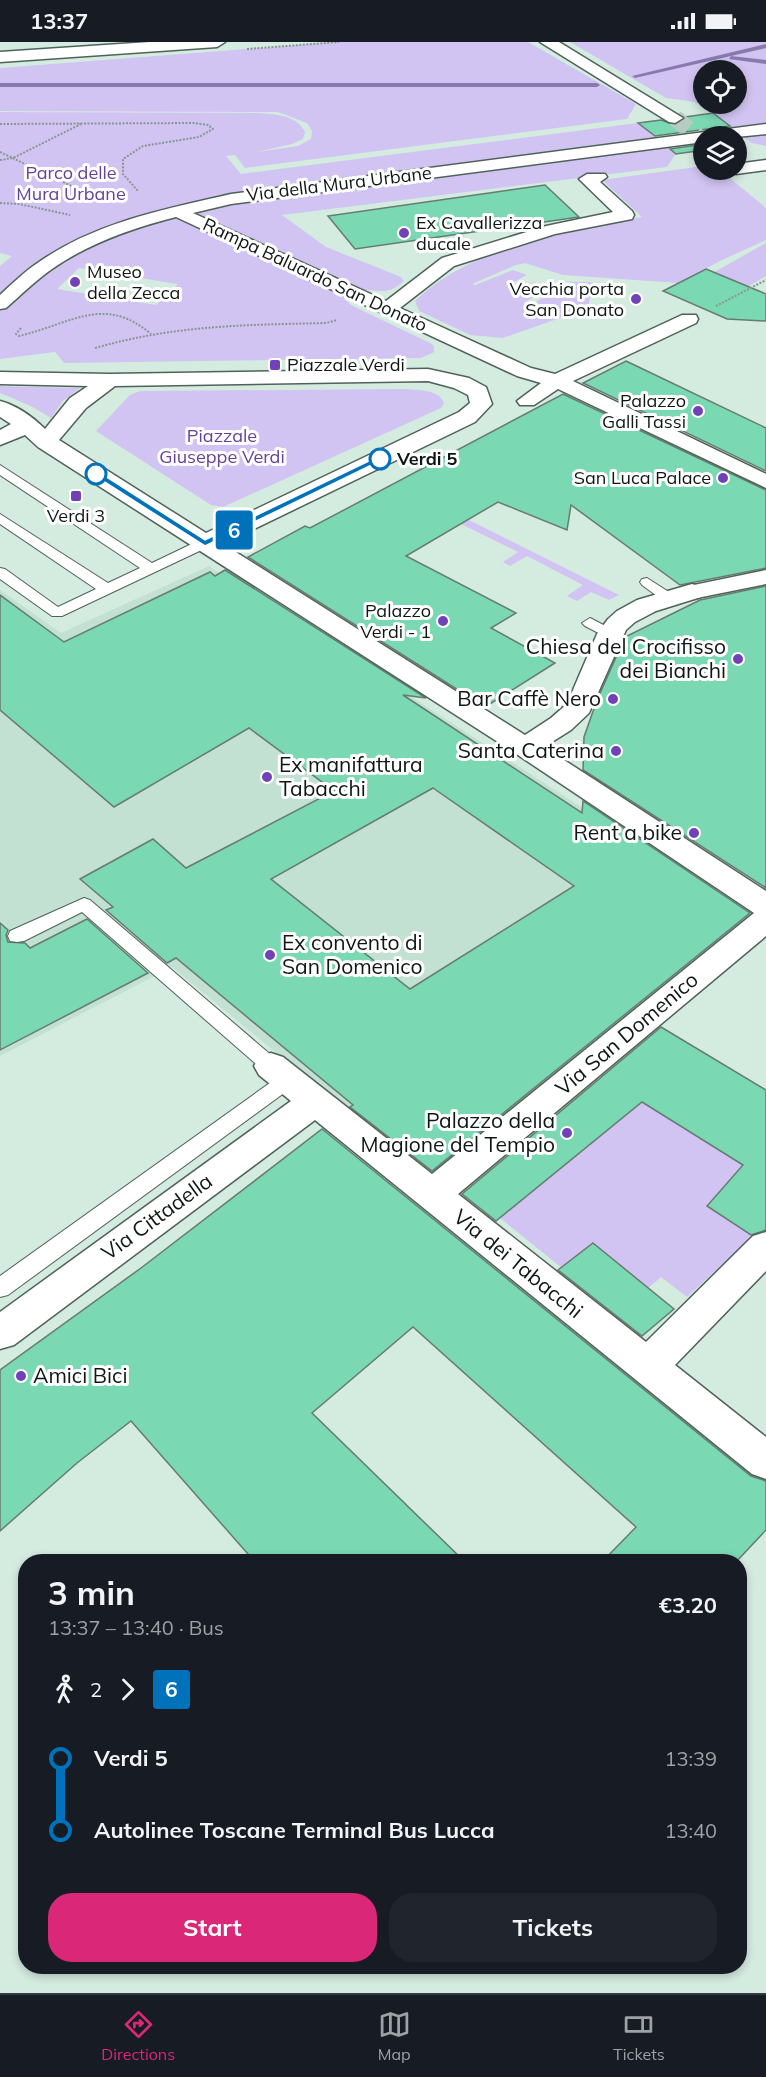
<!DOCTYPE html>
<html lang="en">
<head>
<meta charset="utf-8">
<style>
  :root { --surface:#171b24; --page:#20242c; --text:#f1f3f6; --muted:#9ea1a6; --line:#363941; --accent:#db2777 }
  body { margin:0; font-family:Mulish,sans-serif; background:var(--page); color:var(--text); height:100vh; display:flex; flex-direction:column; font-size:22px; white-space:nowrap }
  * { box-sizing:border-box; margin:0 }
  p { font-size:20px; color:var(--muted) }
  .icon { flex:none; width:33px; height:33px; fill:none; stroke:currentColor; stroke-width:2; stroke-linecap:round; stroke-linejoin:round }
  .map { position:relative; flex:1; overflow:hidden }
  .sheet { position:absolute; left:18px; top:1512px; width:729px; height:420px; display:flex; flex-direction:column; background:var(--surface); border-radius:24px; box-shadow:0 3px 9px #0003 }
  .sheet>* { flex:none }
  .badge { padding:0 12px; border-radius:4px; font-size:21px; line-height:39px }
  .tools { position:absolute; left:693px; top:18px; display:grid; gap:12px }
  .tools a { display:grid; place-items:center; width:54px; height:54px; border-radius:50%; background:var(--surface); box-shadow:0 3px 9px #0003; font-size:30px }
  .map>.badge { position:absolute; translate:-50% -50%; box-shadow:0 0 0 3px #fff }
  .legs { display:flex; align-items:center; gap:9px; height:66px; padding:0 30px; font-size:20px }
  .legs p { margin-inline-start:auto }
  .summary { display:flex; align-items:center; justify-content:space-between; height:102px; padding:0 30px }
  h1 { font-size:33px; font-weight:700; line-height:45px }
  .cta { display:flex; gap:12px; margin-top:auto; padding:12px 30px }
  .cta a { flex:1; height:69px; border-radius:24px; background:var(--accent); color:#fff; font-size:24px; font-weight:700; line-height:69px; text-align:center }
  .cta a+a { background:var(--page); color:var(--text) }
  ul { padding:0 30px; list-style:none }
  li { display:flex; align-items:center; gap:21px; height:72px; font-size:22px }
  li i { display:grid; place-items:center; width:9px; height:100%; margin:0 8px; background:currentColor }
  li i::after { content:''; width:15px; height:15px; margin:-8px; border:4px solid; border-radius:50%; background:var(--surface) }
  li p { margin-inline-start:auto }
  li:first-child i { background:linear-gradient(#0000 50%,currentColor 0) }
  li:last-child i { background:linear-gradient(currentColor 50%,#0000 0) }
  .status { display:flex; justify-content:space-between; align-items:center; height:42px; padding:0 30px; background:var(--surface); direction:ltr }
  .status svg { height:16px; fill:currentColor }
  .tab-bar { display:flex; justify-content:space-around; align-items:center; height:84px; border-top:2px solid var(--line); background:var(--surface); font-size:16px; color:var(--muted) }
  .tab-bar a { display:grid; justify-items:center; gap:3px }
  .tab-bar .active { color:var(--accent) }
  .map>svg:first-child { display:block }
  .built { fill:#c2e1d2 }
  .green { fill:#d2c4f2; fill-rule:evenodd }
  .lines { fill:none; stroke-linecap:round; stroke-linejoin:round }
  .stream { fill:#887aad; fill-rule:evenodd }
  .building { fill:#7ad8b2; stroke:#677b72; stroke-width:1.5; fill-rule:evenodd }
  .minor-tunnel { stroke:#b6cbc1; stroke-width:17; stroke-dasharray:17 9; stroke-linecap:butt }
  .service-casing { stroke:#4f6259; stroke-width:2 }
  .pedestrian-casing { stroke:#4f6259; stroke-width:3 }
  .minor-casing { stroke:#4f6259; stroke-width:3 }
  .primary-casing { stroke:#4f6259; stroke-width:3 }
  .path { stroke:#869890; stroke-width:2; stroke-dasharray:2 1.5; stroke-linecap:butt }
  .service { fill:#fff; fill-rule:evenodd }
  .pedestrian { fill:#fff; fill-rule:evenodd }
  .minor { fill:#fff; fill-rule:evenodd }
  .primary { fill:#fff; fill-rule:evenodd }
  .line-1 { fill:#0072bc; stroke:#fff; stroke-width:1.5 }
  .poi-dot { fill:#7141b8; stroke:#fff; stroke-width:2 }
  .stop-1-dot { fill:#fff; stroke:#0072bc; stroke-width:3 }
  .labels { text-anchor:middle; stroke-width:6; stroke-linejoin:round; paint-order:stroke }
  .far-park-label { font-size:18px; fill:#634298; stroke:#fff }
  .far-street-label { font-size:18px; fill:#0f1714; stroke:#fff }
  .far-poi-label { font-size:18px; fill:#0f1714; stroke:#fff; text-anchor:end }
  .far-stop-label { font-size:18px; font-weight:bold; fill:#0f1714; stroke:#fff; text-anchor:start }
  .poi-label { font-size:21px; fill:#0f1714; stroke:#fff; text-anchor:end }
  .street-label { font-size:21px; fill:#0f1714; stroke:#fff }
</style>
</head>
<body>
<div class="status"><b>13:37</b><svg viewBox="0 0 49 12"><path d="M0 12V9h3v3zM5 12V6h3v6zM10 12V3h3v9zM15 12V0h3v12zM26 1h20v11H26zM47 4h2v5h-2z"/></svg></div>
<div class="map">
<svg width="766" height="1951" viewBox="0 0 766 1951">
  <rect width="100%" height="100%" fill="#d4ebe0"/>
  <!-- built -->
  <polygon class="built" points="209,524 756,878 427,1135 172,925 0,1014 0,548 61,591"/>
  <!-- green -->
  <g class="green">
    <path d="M337,0H528L636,62L627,77L245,126L235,113L226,114L241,132L638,81L676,112L667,125L282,173L326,205L401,235L404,239C389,252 384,249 367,248C360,247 350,254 344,257L351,263L432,302L434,305V310L421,316L64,321L55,310L0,317V224L12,214L0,211V70L257,71C275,72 297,73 305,90L303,97L292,102L257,110L298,104L311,97L312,89L307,81L278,70L0,69V26ZM79,226L177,242H178L156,263L57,247Z"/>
    <path d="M570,0H766V104L752,101L695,60L666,56ZM704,28H736V62H704Z"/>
    <path d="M703,124L704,128H720L766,166V198L720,219L679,241L563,233L525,221L516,223L472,242L475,243L513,228L527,233L510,242L516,247L534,240L551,246L523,261L529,263L562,246L573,249L564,242L571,240H593L588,266L503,296L470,293L419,269L415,259C473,203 566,191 642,175L602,138Z"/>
    <polygon points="766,201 766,234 742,248 684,247"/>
    <polygon points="0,344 80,346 63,359 51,376 31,364 0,351"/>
    <path d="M404,347C417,348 439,347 444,361L441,366L223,465L211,463L96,389L130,353L140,349Z"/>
    <polygon points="469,478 619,553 609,558 591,550 577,559 567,554 583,543 527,514 510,524 503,520 518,510 461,482"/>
    <polygon points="642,1060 743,1123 707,1164 753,1194 687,1255 661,1235 648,1246 593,1201 562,1226 500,1176"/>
  </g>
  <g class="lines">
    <!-- stream -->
    <g class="stream">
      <polygon points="766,2 766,6 635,36 632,34"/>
      <polygon points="731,14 766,18 766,22 729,17"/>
      <polygon points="0,41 597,41 600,43 597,45 0,45"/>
    </g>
  </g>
  <!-- building -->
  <g class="building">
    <polygon points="713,71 730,84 655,94 638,81 661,78 675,83 684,78 685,75"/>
    <polygon points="704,102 704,108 676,112 670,107"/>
    <polygon points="545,143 579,175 355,207 328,174"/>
    <polygon points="706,227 766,252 766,279 727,277 663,249"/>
    <polygon points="626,319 766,386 766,429 583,341"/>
    <polygon points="563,352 766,448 766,526 680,543 571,463 567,488 498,460 406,514 516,571 491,586 555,621 485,665 248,515 305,484 310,486"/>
    <path d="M225,528L426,656L403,653L582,771L583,759L750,871L432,1129L350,1065L353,1063L176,916L167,921L106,868L113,865L80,837L153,797L186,826L334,749L249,686L114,765L0,668V553L64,600L210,530L215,534ZM433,746L574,844L410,947L271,837Z"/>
    <polygon points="766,544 766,846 583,728 584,695 597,658 625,595 700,558"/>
    <polygon points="87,877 148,931 0,1008 0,881 8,888 6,893 8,900 25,901 30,906"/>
    <polygon points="661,985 766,1048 766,1188 751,1193 707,1164 743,1123 642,1060 496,1179 462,1152"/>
    <polygon points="322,1087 751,1434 766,1439 766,1488 736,1520 602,1520 636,1485 413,1285 312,1371 465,1520 255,1520 131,1379 77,1421 0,1489 0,1328 141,1226"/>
    <polygon points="593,1201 674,1267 642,1294 558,1228"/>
  </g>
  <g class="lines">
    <!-- minor-tunnel -->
    <polyline class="minor-tunnel" points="675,76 704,100"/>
    <!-- service casing -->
    <g class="service-casing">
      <g id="service">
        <polygon points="0,423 152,521 200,498 205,497 212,501 210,504 62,574 52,574 0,537 0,526 5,527 58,565 96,547 0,482 0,472 108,541 140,526 0,433"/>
        <polygon points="647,536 675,554 678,557 675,560 665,560 642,543 640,540 642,537"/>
        <polygon points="590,576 615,589 618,592 610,597 585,584 582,581"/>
        <polygon points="84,856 90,858 278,1019 281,1024 278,1029 271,1031 264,1029 82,870 24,899 17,900 10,899 8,894 10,889"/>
        <polygon points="288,1030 295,1033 298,1038 295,1043 8,1253 0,1255 0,1234 281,1033"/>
      </g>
    </g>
    <!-- pedestrian casing -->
    <g class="pedestrian-casing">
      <g id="pedestrian">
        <path d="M766,82V92L736,95L704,94V100L231,162L193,171L386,259L442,216L546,184L613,170L579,137L587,132H605L607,135L600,140L632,169L634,173L632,177L555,192L454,224L400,266L531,326L555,332L682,273H696L698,277L696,281L573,339L766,432V446L558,347L534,363H520L517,359L541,341L517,334L176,175C133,186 89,201 52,227C36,238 21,253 6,266L0,267V253C13,241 25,229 39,220C96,180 166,167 231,152Z"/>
        <polygon points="766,528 766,542 692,557 684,555 680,550 684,545"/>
      </g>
    </g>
    <!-- minor casing -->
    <g class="minor-casing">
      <g id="minor">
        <polygon points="540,0 559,0 683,76 675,81 669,80"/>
        <polygon points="766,118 766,128 736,132 727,128 736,128 736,122"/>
        <path d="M428,327L469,336L486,345L492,362L475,380L223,502L525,693L551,676L567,662L597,592L608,577L617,569L637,558L692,542L701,545L705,550L701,555L656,569L635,580L626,588L589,671L571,688L544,705L766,849V894L458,1152L646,1300L753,1194L766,1190V1229L675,1323L766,1395V1437L752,1432L315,1078L14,1303L0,1307V1270L291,1059L259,1033L254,1024L259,1015L271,1011L283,1015L432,1132L754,871L515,711L38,405L25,393L0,403V388L11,382L0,375V359C16,363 33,375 45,387L70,356L88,344L0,342V330L110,332ZM428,339L454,346L468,353L470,361L459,370L206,491L59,398L86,366L115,344Z"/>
      </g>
    </g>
    <!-- primary casing -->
    <g class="primary-casing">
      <polygon id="primary" points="150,0 225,0 217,5 0,20 0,10"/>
    </g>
    <!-- path -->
    <g class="path">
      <polyline points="247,7 339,0"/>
      <polyline points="0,82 195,81 208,83 213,87 199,95 143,104 123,117 123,132 138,149"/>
      <polyline points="0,110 105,160"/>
      <polyline points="0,118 13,116 81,82"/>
      <polyline points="0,161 19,162 70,173"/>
      <polyline points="716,264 766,238"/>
      <path d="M21,286L16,292L19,294C71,282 104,252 151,292"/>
      <path d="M95,306C176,283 243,283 326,281L337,278"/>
    </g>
    <!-- service -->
    <use href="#service" class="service"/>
    <!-- pedestrian -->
    <use href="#pedestrian" class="pedestrian"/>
    <!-- minor -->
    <use href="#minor" class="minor"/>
    <!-- primary -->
    <use href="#primary" class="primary"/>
  </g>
  <!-- line-1 -->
  <polygon class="line-1" points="377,415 384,417 205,504 92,432 99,430 205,498"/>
  <!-- markers -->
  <g class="poi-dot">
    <circle cx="404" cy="191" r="6"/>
    <circle cx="75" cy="240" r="6"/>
    <circle cx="636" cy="257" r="6"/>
    <rect x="269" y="317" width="12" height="12" rx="3"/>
    <circle cx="698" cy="369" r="6"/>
    <circle cx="723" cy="436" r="6"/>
    <rect x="70" y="448" width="12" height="12" rx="3"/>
    <circle cx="443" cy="579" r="6"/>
    <circle cx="738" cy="617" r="6"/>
    <circle cx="613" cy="657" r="6"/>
    <circle cx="616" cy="709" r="6"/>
    <circle cx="267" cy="735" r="6"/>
    <circle cx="694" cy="791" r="6"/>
    <circle cx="270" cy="913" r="6"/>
    <circle cx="567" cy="1091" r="6"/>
    <circle cx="21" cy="1334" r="6"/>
  </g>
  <g class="stop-1-dot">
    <circle cx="380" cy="417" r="10"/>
    <circle cx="96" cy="432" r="10"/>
  </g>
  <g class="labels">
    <!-- far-park labels -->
    <g class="far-park-label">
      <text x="71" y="137">Parco delle<tspan x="71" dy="21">Mura Urbane</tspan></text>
      <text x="222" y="400">Piazzale<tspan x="222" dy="21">Giuseppe Verdi</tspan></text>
    </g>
    <!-- far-street labels -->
    <g class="far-street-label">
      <text transform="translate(339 142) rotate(-7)" y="6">Via della Mura Urbane</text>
      <text transform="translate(315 233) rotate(25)" y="6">Rampa Baluardo San Donato</text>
    </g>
    <!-- far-poi labels -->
    <g class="far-poi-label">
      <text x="416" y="187" text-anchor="start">Ex Cavallerizza<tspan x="416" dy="21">ducale</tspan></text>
      <text x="87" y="236" text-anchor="start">Museo<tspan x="87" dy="21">della Zecca</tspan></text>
      <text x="624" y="253">Vecchia porta<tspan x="624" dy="21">San Donato</tspan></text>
      <text x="287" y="329" text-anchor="start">Piazzale Verdi</text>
      <text x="686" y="365">Palazzo<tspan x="686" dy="21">Galli Tassi</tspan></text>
      <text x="711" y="442">San Luca Palace</text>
      <text x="76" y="480" text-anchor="middle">Verdi 3</text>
      <text x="431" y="575">Palazzo<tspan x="431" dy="21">Verdi - 1</tspan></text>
    </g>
    <!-- far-stop labels -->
    <g class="far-stop-label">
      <text x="397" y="423">Verdi 5</text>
    </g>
    <!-- poi labels -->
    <g class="poi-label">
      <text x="726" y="612">Chiesa del Crocifisso<tspan x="726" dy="24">dei Bianchi</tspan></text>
      <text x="601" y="664">Bar Caffè Nero</text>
      <text x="604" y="716">Santa Caterina</text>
      <text x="279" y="730" text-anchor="start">Ex manifattura<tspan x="279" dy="24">Tabacchi</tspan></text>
      <text x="682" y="798">Rent a bike</text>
      <text x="282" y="908" text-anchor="start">Ex convento di<tspan x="282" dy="24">San Domenico</tspan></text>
      <text x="555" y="1086">Palazzo della<tspan x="555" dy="24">Magione del Tempio</tspan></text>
      <text x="33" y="1341" text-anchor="start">Amici Bici</text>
    </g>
    <!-- street labels -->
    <g class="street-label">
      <text transform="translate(627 992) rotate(-40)" y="7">Via San Domenico</text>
      <text transform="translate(157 1175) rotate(-36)" y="7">Via Cittadella</text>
      <text transform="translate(518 1222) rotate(39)" y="7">Via dei Tabacchi</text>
    </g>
  </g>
</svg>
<div class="tools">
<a><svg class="icon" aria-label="locate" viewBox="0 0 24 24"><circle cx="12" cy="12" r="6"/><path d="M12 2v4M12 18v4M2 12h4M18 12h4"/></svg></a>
<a><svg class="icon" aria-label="layers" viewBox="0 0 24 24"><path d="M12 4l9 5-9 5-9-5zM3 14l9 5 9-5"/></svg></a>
</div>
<b class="badge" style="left:234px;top:488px;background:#0072bc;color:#fff">6</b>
<section class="sheet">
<div class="summary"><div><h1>3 min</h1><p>13:37 – 13:40 · Bus</p></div><b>€3.20</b></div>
<div class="legs"><svg class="icon" aria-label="walk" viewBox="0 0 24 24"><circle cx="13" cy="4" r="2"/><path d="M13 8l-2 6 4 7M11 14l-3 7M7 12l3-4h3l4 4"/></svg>2<svg class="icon" aria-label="forward" viewBox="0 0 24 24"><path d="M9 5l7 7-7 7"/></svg><b class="badge" style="background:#0072bc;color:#fff">6</b></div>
<ul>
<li><i style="color:#0072bc"></i><b>Verdi 5</b><p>13:39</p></li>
<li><i style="color:#0072bc"></i><b>Autolinee Toscane Terminal Bus Lucca</b><p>13:40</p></li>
</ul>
<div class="cta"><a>Start</a><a>Tickets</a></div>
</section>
</div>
<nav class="tab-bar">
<a class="active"><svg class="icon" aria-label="directions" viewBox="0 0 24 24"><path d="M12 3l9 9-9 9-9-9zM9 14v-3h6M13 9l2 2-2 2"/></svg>Directions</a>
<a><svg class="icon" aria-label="map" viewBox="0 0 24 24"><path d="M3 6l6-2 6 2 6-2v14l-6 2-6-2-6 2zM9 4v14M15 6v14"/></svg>Map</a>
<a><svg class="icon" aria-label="tickets" viewBox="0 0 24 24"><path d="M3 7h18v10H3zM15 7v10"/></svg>Tickets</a>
</nav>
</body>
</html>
